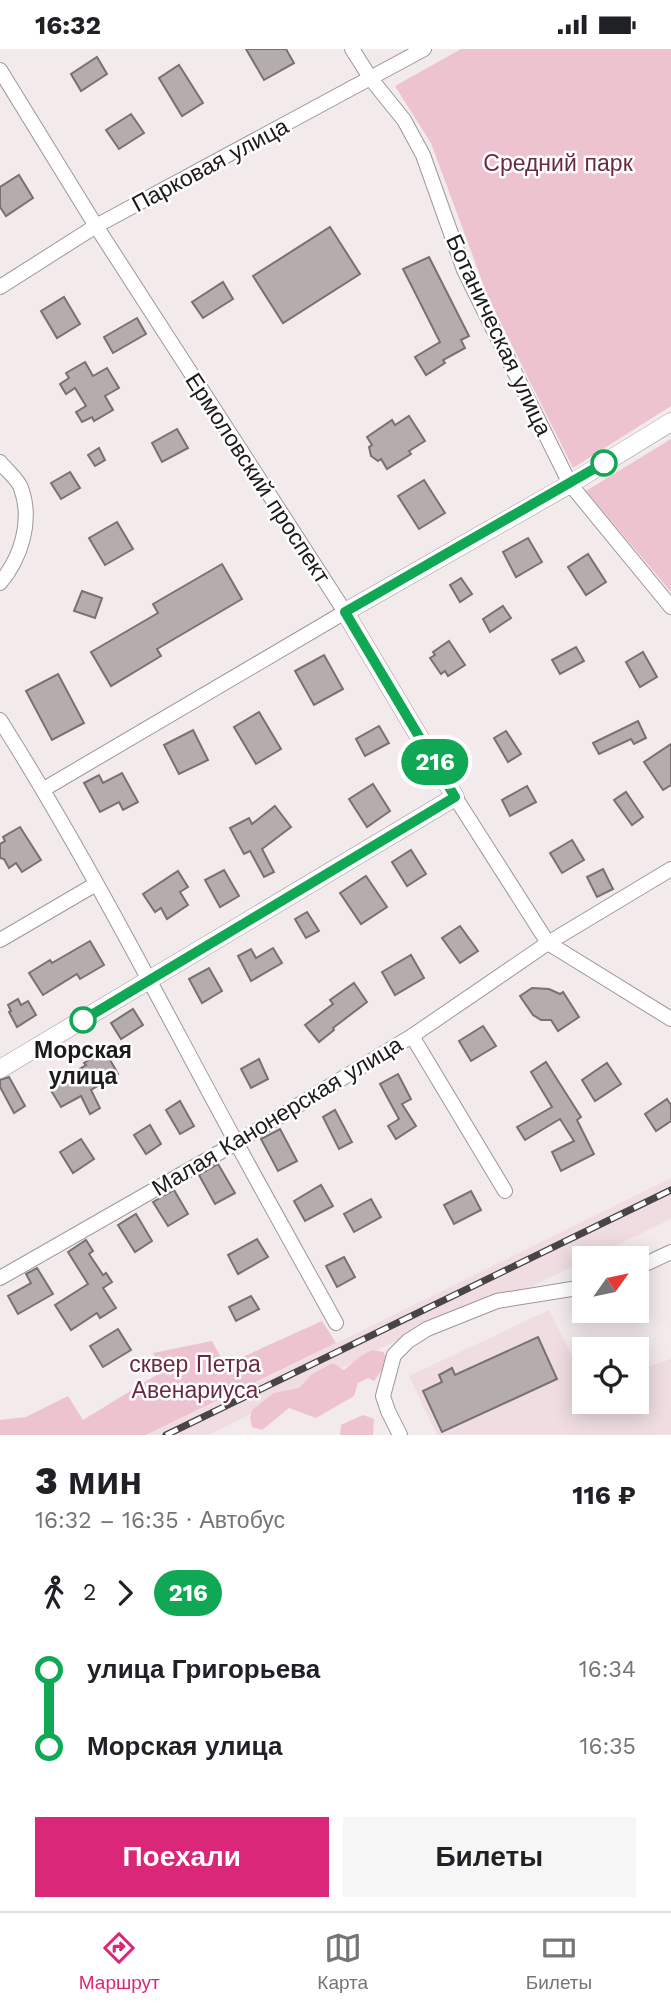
<!DOCTYPE html>
<html lang="ru">
<head>
<meta charset="utf-8">
<style>
  :root { --surface:#fff; --page:#f6f6f6; --text:#202124; --muted:#757577; --line:#e0e0e0; --accent:#db2777 }
  body { margin:0; font-family:"Work Sans",sans-serif; background:var(--page); color:var(--text); height:100vh; display:flex; flex-direction:column; font-size:26px; white-space:nowrap }
  * { box-sizing:border-box; margin:0 }
  p { font-size:23px; color:var(--muted) }
  .icon { flex:none; width:38px; height:38px; fill:none; stroke:currentColor; stroke-width:2; stroke-linecap:round; stroke-linejoin:round }
  .map { position:relative; height:1386px; overflow:hidden }
  .panel { display:flex; flex-direction:column; background:var(--surface); flex:1 }
  .panel>* { flex:none }
  .badge { padding:0 14px; border-radius:23px; font-size:24px; line-height:46px }
  .needle { width:46px; rotate:57deg }
  .fabs { position:absolute; left:572px; top:1197px; display:grid; gap:14px }
  .fabs a { display:grid; place-items:center; width:77px; height:77px; border-radius:0px; background:var(--surface); box-shadow:0 4px 18px #0003; font-size:35px }
  .map>.badge { position:absolute; translate:-50% -50%; box-shadow:0 0 0 4px #fff }
  .legs { display:flex; align-items:center; gap:10px; height:77px; padding:0 35px; font-size:23px }
  .legs p { margin-inline-start:auto }
  .headline { display:flex; align-items:center; justify-content:space-between; height:119px; padding:0 35px }
  h1 { font-size:38px; font-weight:800; line-height:52px }
  .button { display:flex; gap:14px; margin-top:auto; padding:14px 35px }
  .button a { flex:1; height:80px; border-radius:0px; background:var(--accent); color:#fff; font-size:28px; font-weight:800; line-height:80px; text-align:center }
  .button a+a { background:var(--page); color:var(--text) }
  ul { padding:0 35px; list-style:none }
  li { display:flex; align-items:center; gap:24px; height:77px; font-size:26px }
  li i { display:grid; place-items:center; width:10px; height:100%; margin:0 9px; background:currentColor }
  li i::after { content:''; width:18px; height:18px; margin:-9px; border:5px solid; border-radius:50%; background:var(--surface) }
  li p { margin-inline-start:auto }
  li:first-child i { background:linear-gradient(#0000 50%,currentColor 0) }
  li:last-child i { background:linear-gradient(currentColor 50%,#0000 0) }
  .status { display:flex; justify-content:space-between; align-items:center; height:49px; padding:0 35px; background:var(--surface); direction:ltr }
  .status svg { height:19px; fill:currentColor }
  .dock { display:flex; justify-content:space-around; align-items:center; height:98px; border-top:2px solid var(--line); background:var(--surface); font-size:19px; color:var(--muted) }
  .dock a { display:grid; justify-items:center; gap:4px }
  .dock .active { color:var(--accent) }
  .map>svg:first-child { display:block }
  .built { fill:#efdde1 }
  .green { fill:#ecc3ce }
  .building { fill:#b5acae; stroke:#797072; stroke-width:2 }
  .lines { fill:none; stroke-linecap:round; stroke-linejoin:round }
  .minor-casing { stroke:#9e9698; stroke-width:16 }
  .tertiary-casing { stroke:#9e9698; stroke-width:19 }
  .minor { stroke:#fff; stroke-width:14 }
  .tertiary { stroke:#fff; stroke-width:18 }
  .rail-casing { stroke:#494546; stroke-width:7 }
  .rail { stroke:#fff; stroke-width:4.5; stroke-dasharray:13; stroke-linecap:butt }
  .line-1-casing { stroke:#fff; stroke-width:16 }
  .line-1 { stroke:#10a855; stroke-width:10 }
  .stop-1-dot { fill:#fff; stroke:#10a855; stroke-width:3.5 }
  .labels { text-anchor:middle; stroke-width:5; stroke-linejoin:round; paint-order:stroke }
  .park-label { font-size:23px; fill:#6c2a41; stroke:#fff }
  .street-label { font-size:23px; fill:#1d1a1a; stroke:#fff }
  .stop-label { font-size:23px; font-weight:bold; fill:#1d1a1a; stroke:#fff }
</style>
</head>
<body>
<div class="status"><b>16:32</b><svg viewBox="0 0 49 12"><path d="M0 12V9h3v3zM5 12V6h3v6zM10 12V3h3v9zM15 12V0h3v12zM26 1h20v11H26zM47 4h2v5h-2z"/></svg></div>
<div class="map">
<svg width="671" height="1386" viewBox="0 0 671 1386">
  <rect width="100%" height="100%" fill="#f3eaec"/>
  <!-- built -->
  <g class="built">
    <polygon points="671,1129 671,1170 589,1209 584,1209 584,1212 526,1240 493,1248 459,1260 209,1386 147,1386 264,1330"/>
    <polygon points="549,1261 584,1331 584,1353 637,1353 637,1321 671,1310 671,1386 437,1386 409,1327"/>
  </g>
  <!-- green -->
  <g class="green">
    <polygon points="461,0 671,0 671,357 573,419 488,248 431,94 395,37"/>
    <polygon points="671,390 671,543 586,442"/>
    <polygon points="322,1272 336,1294 146,1386 0,1386 0,1371 26,1368 68,1347 83,1371 163,1322 153,1304 212,1292 225,1316"/>
    <polygon points="372,1301 384,1303 387,1314 374,1332 368,1329 358,1334 354,1347 316,1369 289,1359 262,1381 252,1378 250,1369 252,1361 274,1344 299,1339 312,1325 333,1314 344,1321 361,1307"/>
    <polygon points="363,1366 374,1370 373,1386 340,1386 341,1376"/>
  </g>
  <!-- building -->
  <g class="building">
    <polygon points="246,0 286,0 294,14 264,31"/>
    <polygon points="97,8 107,25 81,42 71,25"/>
    <polygon points="179,16 203,54 182,67 159,29"/>
    <polygon points="131,65 144,84 119,100 106,81"/>
    <polygon points="19,126 33,149 6,167 0,158 0,138"/>
    <polygon points="330,178 360,225 283,274 253,227"/>
    <polygon points="429,208 469,287 461,291 465,299 443,311 445,314 426,326 415,308 440,293 403,220"/>
    <polygon points="223,233 233,250 203,269 192,253"/>
    <polygon points="64,248 80,275 57,289 41,262"/>
    <polygon points="137,269 146,285 113,304 104,288"/>
    <polygon points="85,313 93,327 107,319 119,339 105,347 113,361 94,372 92,368 82,373 76,363 86,357 75,339 66,345 60,335 69,329 66,324"/>
    <polygon points="409,367 425,392 409,402 411,405 387,420 381,410 378,412 371,407 369,398 372,396 367,388 392,371 395,376"/>
    <polygon points="177,380 188,399 162,413 152,394"/>
    <polygon points="99,399 105,411 95,417 88,406"/>
    <polygon points="70,423 80,439 61,450 51,434"/>
    <polygon points="424,431 445,464 419,480 398,447"/>
    <polygon points="117,473 133,500 105,516 89,489"/>
    <polygon points="528,489 542,513 516,528 503,503"/>
    <polygon points="588,505 606,533 586,546 568,518"/>
    <polygon points="222,515 242,550 157,600 161,607 111,637 91,603 158,564 153,555"/>
    <polygon points="461,529 472,545 460,553 450,536"/>
    <polygon points="82,542 102,549 95,569 74,562"/>
    <polygon points="503,557 511,569 490,583 483,570"/>
    <polygon points="449,592 465,616 448,627 445,622 441,625 430,609 435,606 433,603"/>
    <polygon points="576,598 584,612 560,625 552,611"/>
    <polygon points="643,603 657,628 640,638 626,613"/>
    <polygon points="324,606 343,640 314,656 295,622"/>
    <polygon points="58,625 84,674 52,691 26,642"/>
    <polygon points="259,663 281,700 256,715 234,678"/>
    <polygon points="638,672 646,689 634,695 631,690 599,705 593,694"/>
    <polygon points="379,677 389,694 365,707 356,690"/>
    <polygon points="193,681 208,711 179,725 164,696"/>
    <polygon points="506,682 521,705 508,713 494,689"/>
    <polygon points="671,695 671,736 663,741 644,713"/>
    <polygon points="122,724 138,753 123,761 119,753 100,763 84,734 99,726 103,734"/>
    <polygon points="373,735 390,762 367,778 349,750"/>
    <polygon points="527,737 536,753 510,767 502,751"/>
    <polygon points="626,743 643,768 632,776 614,751"/>
    <polygon points="275,757 291,778 262,800 274,823 264,828 250,802 244,805 230,779 249,769 252,775"/>
    <polygon points="20,778 41,811 22,823 16,814 9,819 4,810 0,809 0,795 5,792 3,788"/>
    <polygon points="572,791 584,811 562,824 550,804"/>
    <polygon points="411,801 426,825 407,837 392,813"/>
    <polygon points="603,820 613,840 597,848 587,828"/>
    <polygon points="224,821 239,847 220,858 205,831"/>
    <polygon points="178,822 188,838 180,843 188,856 167,870 161,859 155,863 143,845"/>
    <polygon points="366,827 387,858 361,875 340,844"/>
    <polygon points="307,863 319,882 306,889 295,870"/>
    <polygon points="460,877 478,902 460,914 442,889"/>
    <polygon points="90,892 104,916 80,930 77,925 43,946 29,924 50,911 52,914"/>
    <polygon points="273,899 282,914 251,932 238,907 251,900 256,909"/>
    <polygon points="411,906 424,929 395,946 382,923"/>
    <polygon points="209,919 222,942 202,954 189,930"/>
    <polygon points="354,934 367,953 333,979 334,981 319,993 305,976 333,955 330,951"/>
    <polygon points="532,939 549,940 560,945 563,943 579,968 558,982 551,971 541,971 533,966 520,947"/>
    <polygon points="18,950 21,956 28,952 36,966 17,978 9,963 11,962 8,956"/>
    <polygon points="133,960 143,976 121,990 111,974"/>
    <polygon points="483,977 496,997 471,1012 459,992"/>
    <polygon points="105,1002 118,1025 91,1041 100,1059 90,1065 81,1047 61,1058 49,1038 86,1016 84,1014"/>
    <polygon points="259,1010 268,1030 251,1039 241,1020"/>
    <polygon points="546,1013 581,1068 577,1071 594,1105 561,1122 552,1103 574,1092 560,1070 525,1091 517,1078 552,1058 531,1023"/>
    <polygon points="607,1014 621,1035 595,1052 582,1031"/>
    <polygon points="398,1025 411,1050 402,1055 416,1077 396,1090 388,1077 399,1070 380,1035"/>
    <polygon points="9,1028 25,1057 14,1064 0,1038 0,1031"/>
    <polygon points="667,1050 671,1056 671,1072 656,1082 645,1065"/>
    <polygon points="180,1052 194,1077 180,1085 166,1061"/>
    <polygon points="335,1061 352,1093 339,1100 323,1068"/>
    <polygon points="150,1076 161,1095 146,1105 134,1086"/>
    <polygon points="280,1080 297,1112 278,1122 261,1090"/>
    <polygon points="81,1090 94,1110 73,1124 60,1103"/>
    <polygon points="218,1115 235,1144 215,1155 199,1126"/>
    <polygon points="321,1136 333,1157 305,1172 294,1152"/>
    <polygon points="174,1141 188,1165 168,1177 153,1153"/>
    <polygon points="471,1142 481,1161 454,1175 444,1156"/>
    <polygon points="371,1150 381,1168 354,1183 344,1165"/>
    <polygon points="136,1165 152,1192 135,1203 118,1176"/>
    <polygon points="257,1190 268,1208 238,1225 228,1206"/>
    <polygon points="86,1191 93,1202 89,1205 103,1226 106,1224 112,1233 103,1239 116,1259 100,1269 97,1264 71,1281 55,1256 88,1235 68,1203"/>
    <polygon points="344,1208 355,1228 337,1238 326,1217"/>
    <polygon points="37,1219 53,1245 18,1265 8,1247 31,1234 26,1225"/>
    <polygon points="251,1247 259,1260 236,1272 229,1258"/>
    <polygon points="118,1280 131,1301 103,1318 90,1297"/>
    <polygon points="538,1288 557,1330 442,1383 423,1342 442,1333 439,1326 452,1319 455,1326"/>
  </g>
  <g class="lines">
    <!-- minor casing -->
    <g class="minor-casing">
      <g id="minor">
        <polyline points="352,0 371,30 404,71 423,106 464,221 570,435 671,558"/>
        <polyline points="0,21 96,177 345,563 44,740"/>
        <polyline points="0,238 96,177 424,0"/>
        <path d="M0,413C6,421 18,430 21,439C33,472 21,509 0,534"/>
        <path d="M0,671C86,807 159,951 236,1093C269,1154 303,1214 336,1274"/>
        <polyline points="455,748 548,894 671,970"/>
        <polyline points="0,891 96,835"/>
        <polyline points="412,987 505,1142"/>
        <polyline points="637,1219 671,1203"/>
        <polyline points="0,1229 236,1094 412,987 548,894 671,820"/>
        <polyline points="400,1386 388,1362 383,1347 394,1306 408,1292 427,1280 497,1252 584,1238"/>
      </g>
    </g>
    <!-- tertiary casing -->
    <g class="tertiary-casing">
      <polyline id="tertiary" points="0,1020 455,748 345,563 570,435 671,373"/>
    </g>
    <!-- minor -->
    <use href="#minor" class="minor"/>
    <!-- tertiary -->
    <use href="#tertiary" class="tertiary"/>
    <!-- rail casing -->
    <g class="rail-casing">
      <polyline id="rail" points="166,1386 671,1141"/>
    </g>
    <!-- rail -->
    <use href="#rail" class="rail"/>
  </g>
  <g class="lines">
    <!-- line-1 casing -->
    <g class="line-1-casing">
      <polyline id="line-1" points="83,971 455,748 345,563 604,414"/>
    </g>
    <!-- line-1 -->
    <use href="#line-1" class="line-1"/>
  </g>
  <!-- markers -->
  <g class="stop-1-dot">
    <circle cx="604" cy="414" r="12"/>
    <circle cx="83" cy="971" r="12"/>
  </g>
  <g class="labels">
    <!-- park labels -->
    <g class="park-label">
      <text x="558" y="122">Средний парк</text>
      <text x="195" y="1323">сквер Петра<tspan x="195" dy="26">Авенариуса</tspan></text>
    </g>
    <!-- street labels -->
    <g class="street-label">
      <text transform="translate(210 116) rotate(-28)" y="8">Парковая улица</text>
      <text transform="translate(499 286) rotate(65)" y="8">Ботаническая улица</text>
      <text transform="translate(258 429) rotate(57)" y="8">Ермоловский проспект</text>
      <text transform="translate(277 1067) rotate(-31)" y="8">Малая Канонерская улица</text>
    </g>
    <!-- stop labels -->
    <g class="stop-label">
      <text x="83" y="1009">Морская<tspan x="83" dy="26">улица</tspan></text>
    </g>
  </g>
</svg>
<div class="fabs">
<a><svg class="needle" viewBox="-14 -14 28 28"><path d="M0-13l5 13h-10z" fill="#e53935"/><path d="M0 13l5-13h-10z" fill="#757577"/></svg></a>
<a><svg class="icon" aria-label="locate" viewBox="0 0 24 24"><circle cx="12" cy="12" r="6"/><path d="M12 2v4M12 18v4M2 12h4M18 12h4"/></svg></a>
</div>
<b class="badge" style="left:435px;top:713px;background:#10a855;color:#fff">216</b>
</div>
<section class="panel">
<div class="headline"><div><h1>3 мин</h1><p>16:32 – 16:35 · Автобус</p></div><b>116 ₽</b></div>
<div class="legs"><svg class="icon" aria-label="walk" viewBox="0 0 24 24"><circle cx="13" cy="4" r="2"/><path d="M13 8l-2 6 4 7M11 14l-3 7M7 12l3-4h3l4 4"/></svg>2<svg class="icon" aria-label="forward" viewBox="0 0 24 24"><path d="M9 5l7 7-7 7"/></svg><b class="badge" style="background:#10a855;color:#fff">216</b></div>
<ul>
<li><i style="color:#10a855"></i><b>улица Григорьева</b><p>16:34</p></li>
<li><i style="color:#10a855"></i><b>Морская улица</b><p>16:35</p></li>
</ul>
<div class="button"><a>Поехали</a><a>Билеты</a></div>
</section>
<nav class="dock">
<a class="active"><svg class="icon" aria-label="directions" viewBox="0 0 24 24"><path d="M12 3l9 9-9 9-9-9zM9 14v-3h6M13 9l2 2-2 2"/></svg>Маршрут</a>
<a><svg class="icon" aria-label="map" viewBox="0 0 24 24"><path d="M3 6l6-2 6 2 6-2v14l-6 2-6-2-6 2zM9 4v14M15 6v14"/></svg>Карта</a>
<a><svg class="icon" aria-label="tickets" viewBox="0 0 24 24"><path d="M3 7h18v10H3zM15 7v10"/></svg>Билеты</a>
</nav>
</body>
</html>
